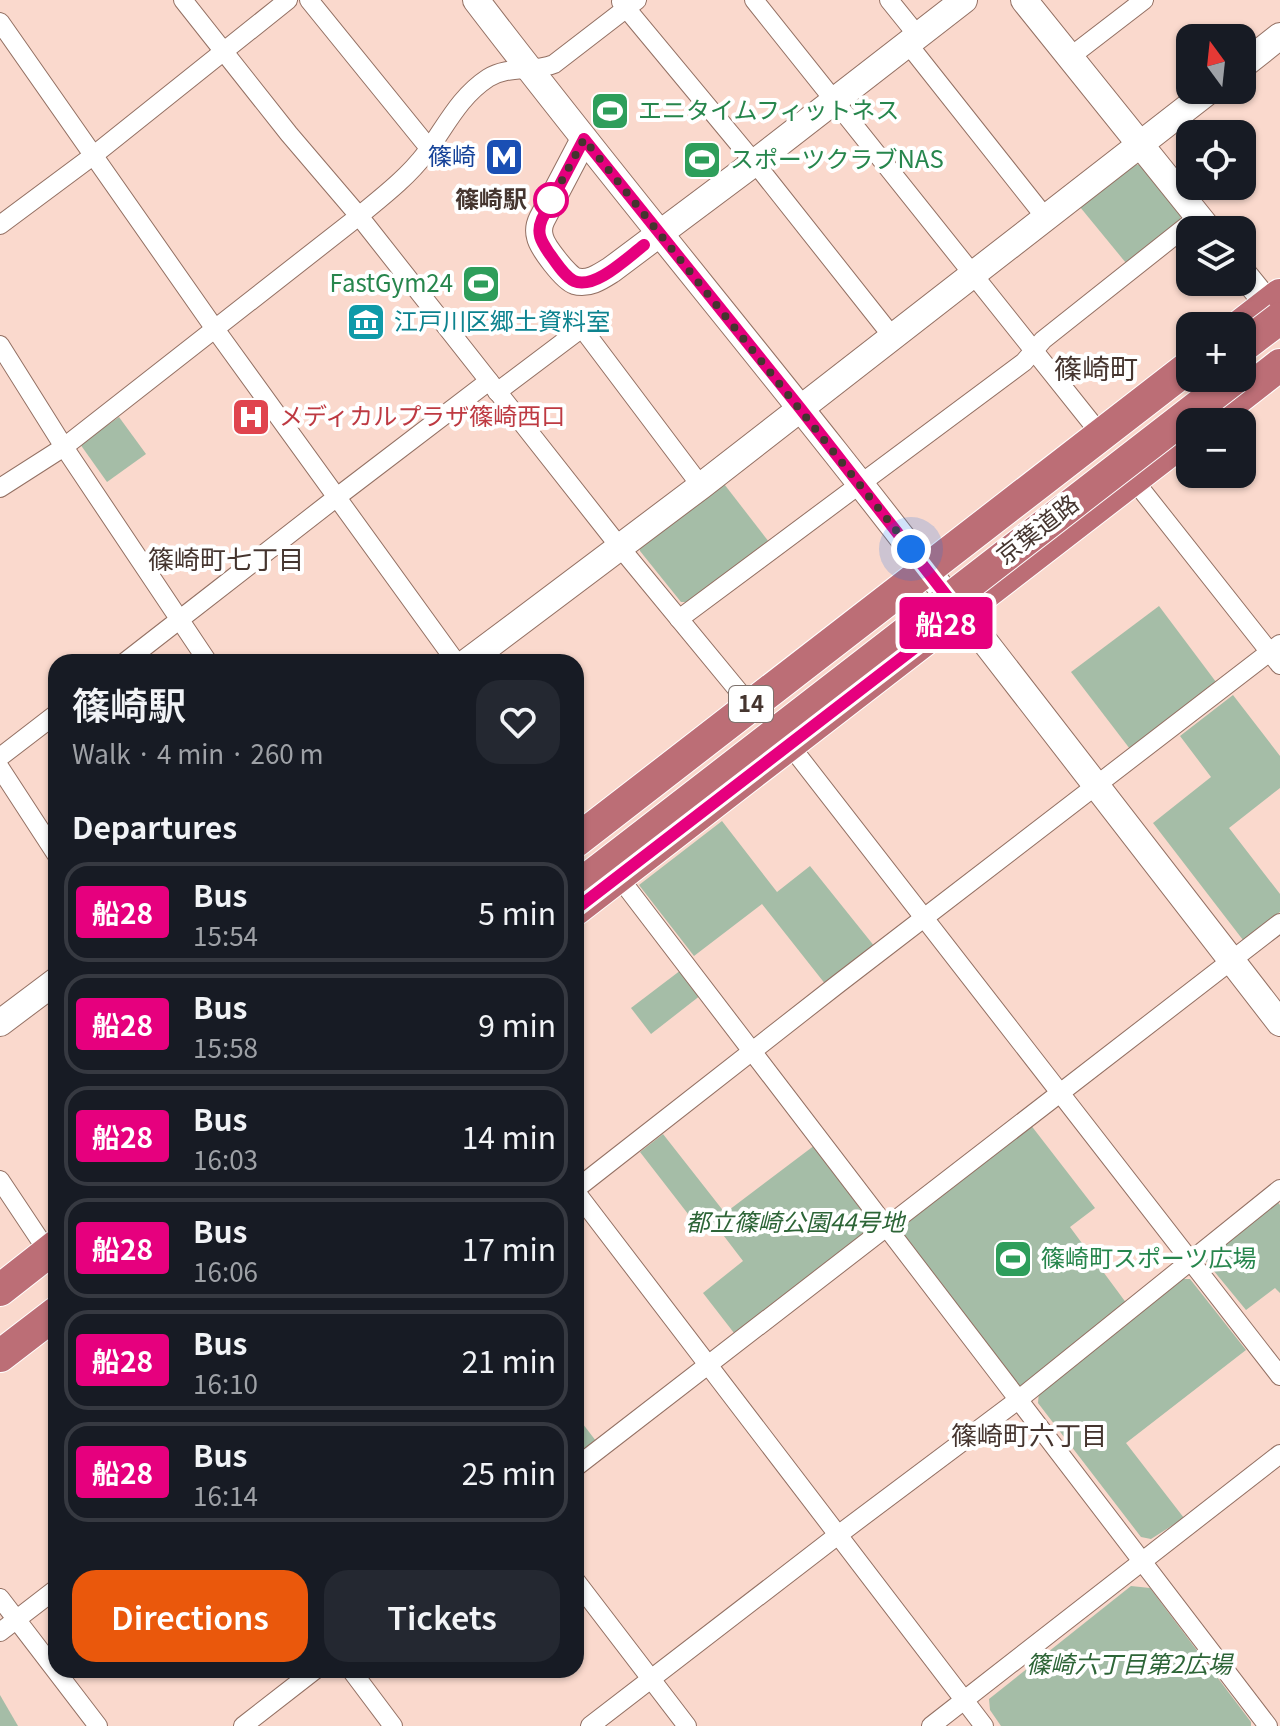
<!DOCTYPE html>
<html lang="en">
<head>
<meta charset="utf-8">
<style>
  :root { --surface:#171b24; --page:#242831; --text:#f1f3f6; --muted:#9ea1a6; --line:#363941; --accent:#ea580c }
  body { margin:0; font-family:Georgia,"Noto Sans JP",serif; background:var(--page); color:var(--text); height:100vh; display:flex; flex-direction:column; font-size:30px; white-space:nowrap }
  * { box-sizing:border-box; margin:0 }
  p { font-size:26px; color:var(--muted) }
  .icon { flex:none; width:44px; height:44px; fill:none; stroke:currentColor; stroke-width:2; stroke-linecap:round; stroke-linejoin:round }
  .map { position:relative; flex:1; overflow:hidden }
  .details { position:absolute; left:48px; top:654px; width:536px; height:1024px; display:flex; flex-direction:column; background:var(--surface); border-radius:24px; box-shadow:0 2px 6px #0004 }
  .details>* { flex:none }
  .badge { padding:0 16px; border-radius:6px; font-size:28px; line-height:52px }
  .needle { width:52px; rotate:345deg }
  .fabs { position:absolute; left:1176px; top:24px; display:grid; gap:16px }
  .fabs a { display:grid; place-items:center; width:80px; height:80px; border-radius:16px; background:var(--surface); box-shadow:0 2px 6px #0004; font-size:40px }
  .you { position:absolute; width:40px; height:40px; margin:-20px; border:6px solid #fff; border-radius:50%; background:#1a73e8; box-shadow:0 0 0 12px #1a73e833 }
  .map>.badge { position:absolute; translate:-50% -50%; box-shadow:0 0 0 4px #fff }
  h2 { padding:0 24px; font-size:30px; line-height:72px }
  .round { display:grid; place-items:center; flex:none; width:84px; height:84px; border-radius:24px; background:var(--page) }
  .head { display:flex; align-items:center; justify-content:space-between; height:136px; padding:0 24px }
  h1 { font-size:38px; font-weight:600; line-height:60px }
  .primary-button { display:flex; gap:16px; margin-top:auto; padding:16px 24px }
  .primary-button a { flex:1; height:92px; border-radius:24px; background:var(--accent); color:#fff; font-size:32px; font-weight:600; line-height:92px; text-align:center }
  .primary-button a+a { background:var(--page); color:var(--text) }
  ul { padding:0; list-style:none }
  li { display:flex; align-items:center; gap:24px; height:100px; margin:0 16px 12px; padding:0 8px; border:4px solid var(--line); border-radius:24px }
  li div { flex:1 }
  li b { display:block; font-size:30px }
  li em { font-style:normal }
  li .badge { min-width:88px; font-weight:700; text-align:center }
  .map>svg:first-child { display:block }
  .green { fill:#a5bda7 }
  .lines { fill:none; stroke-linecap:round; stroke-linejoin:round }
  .street-casing { stroke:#937063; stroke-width:20 }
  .secondary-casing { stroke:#937063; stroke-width:28 }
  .highway-casing { stroke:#fff; stroke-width:34 }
  .street { stroke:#fff; stroke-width:18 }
  .secondary { stroke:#fff; stroke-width:26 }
  .highway { stroke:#bc6e76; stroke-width:32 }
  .highway-bridge-casing { stroke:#fff; stroke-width:34; stroke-linecap:butt }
  .highway-bridge { stroke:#bc6e76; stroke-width:32 }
  .line-casing { stroke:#fff; stroke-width:18 }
  .line { stroke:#e6007e; stroke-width:12 }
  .walk { stroke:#45352f; stroke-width:8; stroke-dasharray:0 14.4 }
  .stop-dot { fill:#fff; stroke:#e6007e; stroke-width:4 }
  .labels { text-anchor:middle; stroke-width:8; stroke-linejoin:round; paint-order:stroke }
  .shield { fill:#fff; stroke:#7d726d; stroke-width:2 }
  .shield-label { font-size:22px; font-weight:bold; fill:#45352f }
  .leisure-label { font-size:24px; fill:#27864d; stroke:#fff; text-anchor:start }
  .transit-label { font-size:24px; fill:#164399; stroke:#fff; text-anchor:end }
  .stop-label { font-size:24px; font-weight:bold; fill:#45352f; stroke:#fff; text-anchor:end }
  .culture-label { font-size:24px; fill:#0d838f; stroke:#fff; text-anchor:start }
  .health-label { font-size:24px; fill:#be3a42; stroke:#fff; text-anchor:start }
  .street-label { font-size:24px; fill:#45352f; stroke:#fff }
  .park-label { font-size:24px; font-style:italic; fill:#2d6537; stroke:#fff }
  .neighbourhood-label { font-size:26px; fill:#45352f; stroke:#fff }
  .quarter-label { font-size:28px; fill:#45352f; stroke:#fff }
</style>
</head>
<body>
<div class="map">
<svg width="1280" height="1726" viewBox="0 0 1280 1726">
  <rect width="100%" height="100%" fill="#fad9cd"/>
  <!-- green -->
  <g class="green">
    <polygon points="1133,164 1142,165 1181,214 1180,222 1126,263 1080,207"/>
    <polygon points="119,417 146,454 107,482 80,444"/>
    <polygon points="721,480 769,542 688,602 681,602 640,551 640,543"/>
    <polygon points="1159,606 1216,682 1130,749 1071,672"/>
    <polygon points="1233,695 1280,756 1280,788 1229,828 1280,894 1280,912 1243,940 1153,823 1211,777 1180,736"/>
    <polygon points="722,821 777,892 810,866 875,947 826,985 762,904 694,956 639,885"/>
    <polygon points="681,970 701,995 651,1034 631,1008"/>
    <polygon points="1030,1124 1095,1208 1070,1227 1127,1304 1019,1388 896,1226"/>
    <polygon points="663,1134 725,1213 815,1145 873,1221 872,1227 734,1333 703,1293 743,1261 714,1223 702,1232 640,1152"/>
    <polygon points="1277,1201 1280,1205 1280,1293 1275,1288 1246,1310 1204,1259"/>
    <polygon points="1179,1279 1190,1279 1246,1350 1126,1443 1184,1518 1151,1539 1141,1537 1038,1403 1039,1391"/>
    <polygon points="576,1415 596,1441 576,1456"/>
    <polygon points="1131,1586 1150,1588 1251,1722 1251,1726 1001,1726 990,1710 989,1699"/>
    <polygon points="0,1695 18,1726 0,1726"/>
  </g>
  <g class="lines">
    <!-- street casing -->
    <g class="street-casing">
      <g id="street">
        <polyline points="183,0 289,134 359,216 619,546 750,705"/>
        <polyline points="309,0 429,148"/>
        <polyline points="754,0 1102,436"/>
        <polyline points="889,0 918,36"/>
        <polyline points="621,2 763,173 892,336"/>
        <polyline points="0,22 215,329 456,662"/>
        <polyline points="908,44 1045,217"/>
        <polyline points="1070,57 1144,0"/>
        <polyline points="0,225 94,155 288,0"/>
        <polyline points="0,345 64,447 208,662"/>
        <polyline points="497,392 582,328 701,486"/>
        <polyline points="1133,479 1280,665"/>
        <path d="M0,488L64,447L359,216C382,197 407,178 426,153C446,126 459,97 488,78C508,65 533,73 554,64L637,0"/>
        <polyline points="679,619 1024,362 1043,340 1198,217"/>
        <polyline points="125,662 337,497 489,381"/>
        <polyline points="789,744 1280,1376"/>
        <polyline points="0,757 56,714"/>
        <polyline points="0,768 56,854"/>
        <polyline points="618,876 1268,1726"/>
        <polyline points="0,1180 48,1252"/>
        <polyline points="576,1189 838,984 1280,644"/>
        <polyline points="576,1192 984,1726"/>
        <polyline points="576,1467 1280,923"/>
        <polyline points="576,1581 687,1726"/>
        <polyline points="0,1598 98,1726"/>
        <polyline points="0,1632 56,1589"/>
        <polyline points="351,1670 393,1726"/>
        <polyline points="243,1726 315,1670"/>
        <polyline points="590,1726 838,1535 1018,1400 1280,1189"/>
        <polyline points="931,1726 1280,1454"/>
      </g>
    </g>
    <!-- secondary casing -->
    <g class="secondary-casing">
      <g id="secondary">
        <path d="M476,0C634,207 803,405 960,613L975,629L1280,1023"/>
        <polyline points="1024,0 1209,230"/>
        <polyline points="1242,66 1280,36"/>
        <path d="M584,139L542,219C539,225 538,230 540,237C542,247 566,278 575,281C588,285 600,277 611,270L754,163L964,0"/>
        <polyline points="1242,272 1280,319"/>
        <polyline points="467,662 701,486 1210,90"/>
        <polyline points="0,1023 56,981"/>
      </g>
    </g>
    <!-- highway casing -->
    <g class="highway-casing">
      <g id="highway">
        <polyline points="1240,326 1280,295"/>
        <polyline points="1207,422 1280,365"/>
        <polyline points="576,841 1190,366"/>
        <polyline points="576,909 1190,435"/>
        <polyline points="0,1290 56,1246"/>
        <polyline points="0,1356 56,1313"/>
      </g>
    </g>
    <!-- street -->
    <use href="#street" class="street"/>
    <!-- secondary -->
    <use href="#secondary" class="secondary"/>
    <!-- highway -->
    <use href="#highway" class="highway"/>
    <!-- highway-bridge casing -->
    <g class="highway-bridge-casing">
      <g id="highway-bridge">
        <polyline points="1242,347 1280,318"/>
        <polyline points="576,888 1235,378"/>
      </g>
    </g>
    <!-- highway-bridge -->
    <use href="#highway-bridge" class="highway-bridge"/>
  </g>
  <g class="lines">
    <!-- line casing -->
    <g class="line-casing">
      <path id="line" d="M576,909L960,613L800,408L584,139L542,219C536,233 541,241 549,253C556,262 564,276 574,281C595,290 628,257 644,245"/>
    </g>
    <!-- line -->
    <use href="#line" class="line"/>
    <!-- walk -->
    <polyline class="walk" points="551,200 550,203 584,139 911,549"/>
  </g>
  <!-- icons -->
  <defs>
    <g id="stadium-square" transform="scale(2)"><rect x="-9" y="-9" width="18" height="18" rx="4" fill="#2e9e5b" stroke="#fff"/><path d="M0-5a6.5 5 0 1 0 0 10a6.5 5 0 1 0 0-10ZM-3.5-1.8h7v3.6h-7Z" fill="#fff"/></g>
    <g id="metro-square" transform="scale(2)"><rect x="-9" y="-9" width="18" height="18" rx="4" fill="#1a4fb4" stroke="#fff"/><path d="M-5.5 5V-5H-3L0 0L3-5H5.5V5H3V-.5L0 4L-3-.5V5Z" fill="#fff"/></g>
    <g id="museum-square" transform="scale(2)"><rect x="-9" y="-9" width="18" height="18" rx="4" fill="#0f9aa8" stroke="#fff"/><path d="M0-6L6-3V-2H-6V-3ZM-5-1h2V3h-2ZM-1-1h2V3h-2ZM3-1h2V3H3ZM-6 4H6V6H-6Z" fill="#fff"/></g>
    <g id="hospital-square" transform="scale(2)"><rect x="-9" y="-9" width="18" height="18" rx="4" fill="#e0444e" stroke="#fff"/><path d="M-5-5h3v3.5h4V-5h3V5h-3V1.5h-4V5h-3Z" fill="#fff"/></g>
  </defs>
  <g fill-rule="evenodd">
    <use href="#stadium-square" x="610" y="111"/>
    <use href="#metro-square" x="504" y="157"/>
    <use href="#stadium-square" x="702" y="160"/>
    <use href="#stadium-square" x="481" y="284"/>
    <use href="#museum-square" x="366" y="322"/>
    <use href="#hospital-square" x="251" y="417"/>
    <use href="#stadium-square" x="1013" y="1259"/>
  </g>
  <!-- markers -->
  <circle class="stop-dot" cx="551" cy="200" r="16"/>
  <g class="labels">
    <!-- shield labels -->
    <rect class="shield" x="729" y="686" width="44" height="36" rx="6"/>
    <g class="shield-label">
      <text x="751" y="712">14</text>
    </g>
    <!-- leisure labels -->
    <g class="leisure-label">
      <text x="638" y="119">エニタイムフィットネス</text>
      <text x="730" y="168">スポーツクラブNAS</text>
      <text x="453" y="292" text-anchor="end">FastGym24</text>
      <text x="1041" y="1267">篠崎町スポーツ広場</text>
    </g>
    <!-- transit labels -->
    <g class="transit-label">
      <text x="476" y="165">篠崎</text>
    </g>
    <!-- stop labels -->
    <g class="stop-label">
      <text x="527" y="208">篠崎駅</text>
    </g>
    <!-- culture labels -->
    <g class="culture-label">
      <text x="394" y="330">江戸川区郷土資料室</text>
    </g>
    <!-- health labels -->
    <g class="health-label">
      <text x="279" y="425">メディカルプラザ篠崎西口</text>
    </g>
    <!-- street labels -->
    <g class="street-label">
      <text transform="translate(1038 530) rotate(-38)" y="8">京葉道路</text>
    </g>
    <!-- park labels -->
    <g class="park-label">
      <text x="795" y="1231">都立篠崎公園44号地</text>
      <text x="1129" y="1673">篠崎六丁目第2広場</text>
    </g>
    <!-- neighbourhood labels -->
    <g class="neighbourhood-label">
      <text x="226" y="569">篠崎町七丁目</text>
      <text x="1029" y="1445">篠崎町六丁目</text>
    </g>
    <!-- quarter labels -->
    <g class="quarter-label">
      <text x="1096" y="379">篠崎町</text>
    </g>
  </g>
</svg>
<div class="fabs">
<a><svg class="needle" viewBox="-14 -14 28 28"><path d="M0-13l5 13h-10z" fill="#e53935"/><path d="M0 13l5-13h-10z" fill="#9ea1a6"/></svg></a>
<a><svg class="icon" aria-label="locate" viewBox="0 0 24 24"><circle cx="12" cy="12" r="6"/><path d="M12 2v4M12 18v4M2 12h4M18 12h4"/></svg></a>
<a><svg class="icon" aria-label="layers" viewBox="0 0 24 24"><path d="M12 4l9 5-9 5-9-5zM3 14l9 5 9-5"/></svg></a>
<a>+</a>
<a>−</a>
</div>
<div class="you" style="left:911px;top:549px"></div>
<b class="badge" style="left:946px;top:623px;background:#e6007e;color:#fff">船28</b>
<section class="details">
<div class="head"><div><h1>篠崎駅</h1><p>Walk · 4 min · 260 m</p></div><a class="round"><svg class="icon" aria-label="heart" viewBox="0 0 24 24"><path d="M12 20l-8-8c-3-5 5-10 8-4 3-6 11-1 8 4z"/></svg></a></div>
<h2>Departures</h2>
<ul>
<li><span class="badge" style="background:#e6007e;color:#fff">船28</span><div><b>Bus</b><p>15:54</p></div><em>5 min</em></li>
<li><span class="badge" style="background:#e6007e;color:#fff">船28</span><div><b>Bus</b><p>15:58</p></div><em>9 min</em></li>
<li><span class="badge" style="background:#e6007e;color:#fff">船28</span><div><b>Bus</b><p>16:03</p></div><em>14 min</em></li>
<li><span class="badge" style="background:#e6007e;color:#fff">船28</span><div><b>Bus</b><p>16:06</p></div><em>17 min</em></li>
<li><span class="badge" style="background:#e6007e;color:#fff">船28</span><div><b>Bus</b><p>16:10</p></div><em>21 min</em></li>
<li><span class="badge" style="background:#e6007e;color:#fff">船28</span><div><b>Bus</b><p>16:14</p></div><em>25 min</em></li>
</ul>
<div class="primary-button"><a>Directions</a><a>Tickets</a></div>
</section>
</div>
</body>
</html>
